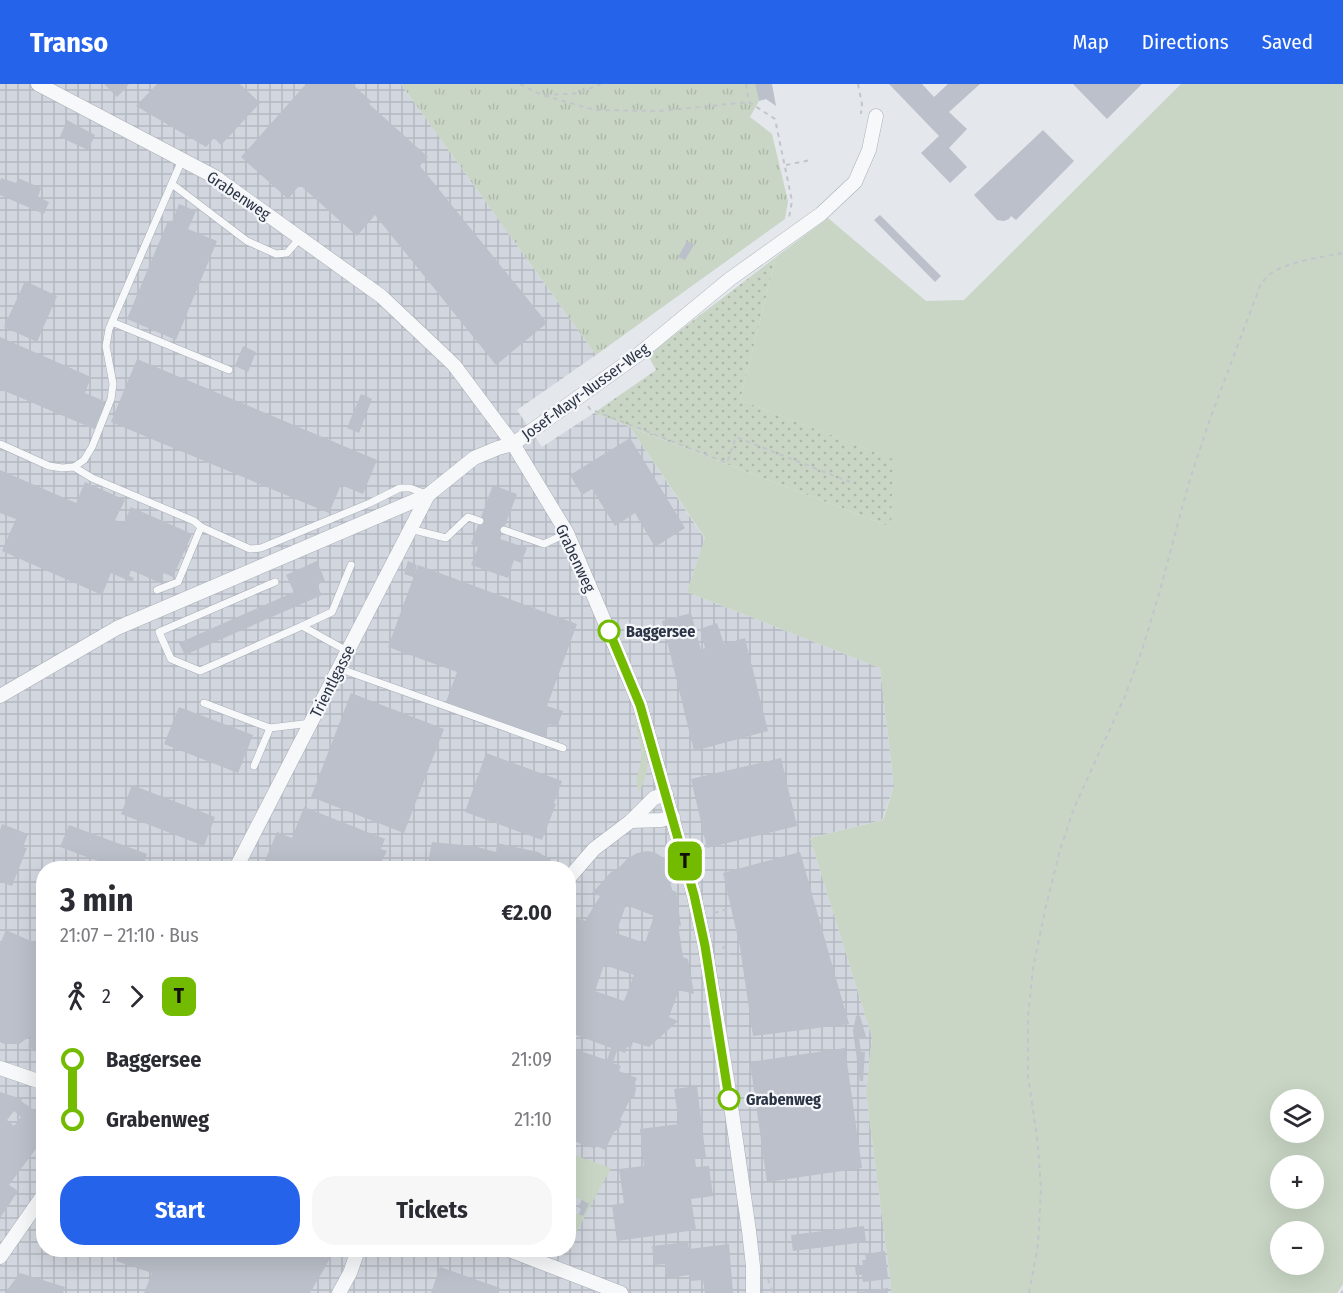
<!DOCTYPE html>
<html lang="en">
<head>
<meta charset="utf-8">
<style>
  :root { --surface:#fff; --page:#f7f7f7; --text:#2b2b33; --muted:#7c7c81; --accent:#2563eb }
  body { margin:0; font-family:"Fira Sans Condensed",sans-serif; background:var(--page); color:var(--text); height:100vh; display:flex; flex-direction:column; font-size:22px; white-space:nowrap }
  * { box-sizing:border-box; margin:0 }
  p { font-size:20px; color:var(--muted) }
  .icon { flex:none; width:33px; height:33px; fill:none; stroke:currentColor; stroke-width:2; stroke-linecap:round; stroke-linejoin:round }
  .map { position:relative; flex:1; overflow:hidden }
  .details { position:absolute; left:36px; top:777px; width:540px; height:396px; display:flex; flex-direction:column; background:var(--surface); border-radius:24px; box-shadow:0 6px 24px #0002 }
  .details>* { flex:none }
  .badge { padding:0 12px; border-radius:9px; font-size:21px; line-height:39px }
  .controls { position:absolute; left:1270px; top:1005px; display:grid; gap:12px }
  .controls a { display:grid; place-items:center; width:54px; height:54px; border-radius:50%; background:var(--surface); box-shadow:0 6px 24px #0002; font-size:30px }
  .map>.badge { position:absolute; translate:-50% -50%; box-shadow:0 0 0 3px #fff }
  .legs { display:flex; align-items:center; gap:9px; height:66px; padding:0 24px; font-size:20px }
  .legs p { margin-inline-start:auto }
  .head { display:flex; align-items:center; justify-content:space-between; height:102px; padding:0 24px }
  h1 { font-size:33px; font-weight:700; line-height:45px }
  .button { display:flex; gap:12px; margin-top:auto; padding:12px 24px }
  .button a { flex:1; height:69px; border-radius:24px; background:var(--accent); color:#fff; font-size:24px; font-weight:700; line-height:69px; text-align:center }
  .button a+a { background:var(--page); color:var(--text) }
  ul { padding:0 24px; list-style:none }
  li { display:flex; align-items:center; gap:21px; height:60px; font-size:22px }
  li i { display:grid; place-items:center; width:9px; height:100%; margin:0 8px; background:currentColor }
  li i::after { content:''; width:15px; height:15px; margin:-8px; border:4px solid; border-radius:50%; background:var(--surface) }
  li p { margin-inline-start:auto }
  li:first-child i { background:linear-gradient(#0000 50%,currentColor 0) }
  li:last-child i { background:linear-gradient(currentColor 50%,#0000 0) }
  header { display:flex; align-items:center; gap:36px; box-sizing:border-box; height:84px; padding:0 30px; background:var(--accent); color:#fff }
  header strong { font-size:28px }
  nav { display:flex; gap:33px; margin-inline-start:auto; font-size:21px }
  .map>svg:first-child { display:block }
  .industrial { fill:url(#industrial-grid); fill-rule:evenodd }
  .grass { fill:#c9d6c5; fill-rule:evenodd }
  .park { fill:url(#park-tufts) }
  .garden { fill:url(#garden-dots) }
  .building { fill:#bbc0ca; fill-rule:evenodd }
  .lines { fill:none; stroke-linecap:round; stroke-linejoin:round }
  .lane-casing { stroke:#a9aeb7; stroke-width:8 }
  .street-casing { stroke:#a9aeb7; stroke-width:15 }
  .path { stroke:#c2c5cb; stroke-width:2; stroke-dasharray:4.5 4.5; stroke-linecap:butt }
  .lane { stroke:#f7f8fa; stroke-width:7 }
  .street { stroke:#f7f8fa; stroke-width:14 }
  .line-1-casing { stroke:#fff; stroke-width:14 }
  .line-1 { stroke:#72bb00; stroke-width:9 }
  .stop-1-dot { fill:#fff; stroke:#72bb00; stroke-width:3 }
  .labels { text-anchor:middle; stroke-width:4.5; stroke-linejoin:round; paint-order:stroke }
  .street-label { font-size:16px; fill:#2b3445; stroke:#f4f6f9 }
  .stop-label { font-size:16px; font-weight:bold; fill:#2b3445; stroke:#f4f6f9; text-anchor:start }
</style>
</head>
<body>
<header>
<strong>Transo</strong>
<nav><a>Map</a><a>Directions</a><a>Saved</a></nav>
</header>
<div class="map">
<svg width="1343" height="1209" viewBox="0 0 1343 1209">
  <defs>
    <pattern id="industrial-grid" width="8" height="8" patternUnits="userSpaceOnUse" patternTransform="scale(1.5)"><rect width="8" height="8" fill="#d2d6de"/><path d="M0 4h8M4 0v8" fill="none" stroke="#b4b8c0"/></pattern>
    <pattern id="park-tufts" width="24" height="20" patternUnits="userSpaceOnUse" patternTransform="scale(1.5)"><rect width="24" height="20" fill="#c9d6c5"/><path d="M3 7l-1-3M5 7V3M7 7l1-3M15 17l-1-3M17 17v-4M19 17l1-3" fill="none" stroke="#adb8ab"/></pattern>
    <pattern id="garden-dots" width="8" height="8" patternUnits="userSpaceOnUse" patternTransform="scale(1.5)"><rect width="8" height="8" fill="#c9d6c5"/><path d="M2 2h.1M6 6h.1" fill="none" stroke="#adb8ab" stroke-width="1.8" stroke-linecap="round"/></pattern>
  </defs>
  <rect width="100%" height="100%" fill="#e4e7ec"/>
  <!-- industrial -->
  <path class="industrial" d="M0,0H401L596,271L517,326L542,363L594,329L630,343L705,455L687,508L880,584L894,702L882,736L810,754L872,953L866,1009L892,1209H0ZM44,784H568V1166H44Z"/>
  <!-- grass -->
  <g class="grass">
    <path d="M1181,0H1343V1200L1337,1209H892L866,1009L872,953L810,754L883,736L894,702L880,584L687,508L705,454L630,343L891,443L892,375L740,316L776,173L828,134L926,217L964,216ZM1281,1016H1314V1048H1281ZM1281,1082H1314V1114H1281ZM1281,1148H1314V1180H1281Z"/>
    <path d="M634,638L638,640C647,665 653,684 639,708C633,692 639,692 641,676C642,663 638,650 634,638Z"/>
    <polygon points="569,1069 611,1084 569,1162 569,1139 578,1129 583,1132 589,1120 569,1110"/>
  </g>
  <!-- park -->
  <polygon class="park" points="401,0 755,0 759,17 750,33 772,50 788,117 785,135 596,271"/>
  <!-- garden -->
  <polygon class="garden" points="776,173 740,316 893,375 891,443 594,329 656,286 648,271"/>
  <!-- building -->
  <g class="building">
    <polygon points="104,0 129,0 117,13"/>
    <polygon points="157,0 240,0 260,19 221,61 214,54 206,63 136,22"/>
    <polygon points="306,0 352,0 371,17 369,20 428,73 420,82 547,239 496,281 375,131 357,152 300,101 288,115 241,73"/>
    <polygon points="755,0 772,0 776,22 766,15 759,17"/>
    <polygon points="889,0 922,0 934,13 948,0 980,0 949,28 967,45 949,64 967,83 950,99 921,69 939,52"/>
    <polygon points="1073,0 1142,0 1107,35"/>
    <polygon points="67,36 95,51 88,66 60,53"/>
    <polygon points="1043,46 1074,77 1016,136 1011,132 1009,135 1004,137 997,136 974,111"/>
    <polygon points="1,94 16,99 18,94 41,104 38,113 49,118 44,130 0,111 0,97"/>
    <polygon points="179,120 196,127 188,145 217,157 176,256 127,235 168,137 172,138"/>
    <polygon points="880,131 941,192 935,198 874,136"/>
    <polygon points="687,157 694,161 685,176 678,173"/>
    <polygon points="25,197 57,212 37,258 4,243"/>
    <polygon points="0,253 91,293 85,309 106,318 94,345 0,305"/>
    <polygon points="243,262 256,268 248,288 235,282"/>
    <polygon points="137,275 377,376 363,410 341,401 329,429 111,338"/>
    <polygon points="361,310 372,315 359,349 347,344"/>
    <polygon points="630,354 685,444 655,463 635,429 615,442 592,405 582,411 570,391"/>
    <polygon points="0,386 76,419 85,398 125,416 115,436 124,439 131,423 192,450 173,493 164,489 160,499 131,486 129,492 134,494 132,498 111,489 102,511 2,467 16,435 0,429"/>
    <polygon points="493,401 517,410 500,455 527,464 521,479 514,476 508,494 471,481 478,463 471,460"/>
    <polygon points="317,477 325,497 317,501 322,511 185,571 179,559 294,508 286,491"/>
    <polygon points="408,477 417,481 413,493 404,490"/>
    <polygon points="418,481 577,540 547,622 563,627 557,643 549,640 544,655 446,618 457,588 388,563"/>
    <polygon points="691,529 701,566 705,564 700,545 717,539 724,560 745,554 768,647 694,667 662,537"/>
    <polygon points="351,609 444,645 404,749 311,713"/>
    <polygon points="179,623 253,651 238,689 164,660"/>
    <polygon points="486,669 562,697 554,719 556,720 542,756 465,728"/>
    <polygon points="781,674 797,742 707,764 691,695"/>
    <polygon points="132,701 215,733 204,762 121,730"/>
    <polygon points="304,723 385,755 381,765 387,767 378,784 262,784 277,748 292,754"/>
    <polygon points="2,740 28,750 23,763 27,764 12,802 0,798 0,746"/>
    <polygon points="69,741 147,770 142,784 117,784 60,763"/>
    <polygon points="432,758 473,762 496,768 497,759 538,768 551,776 547,784 527,784 512,782 511,784 427,784"/>
    <path d="M648,767L656,769L665,775L672,806L676,808L681,842L678,841L683,873L688,875L694,910L679,906L669,933L678,937L649,963L633,958L631,964L627,963L625,969L617,966L613,979L621,982L619,987L637,994L635,999L636,1005L634,1014L631,1013L620,1036L623,1037L619,1045L614,1048L605,1066L594,1061L593,1064L568,1055V963L607,976L611,964L568,948V847L576,834L585,837L600,812L592,809L613,786L616,787L627,775L637,769ZM626,821L654,832L645,859L616,849ZM604,881L634,891L624,917L595,907Z"/>
    <polygon points="800,768 849,940 753,952 740,863 723,789"/>
    <polygon points="6,846 44,863 44,970 28,963 32,954 29,953 19,960 5,960 0,958 0,860"/>
    <polygon points="856,932 860,932 866,953 859,954 861,968 865,968 863,997 860,997 853,947"/>
    <polygon points="845,964 862,1084 767,1098 750,978"/>
    <polygon points="697,1002 706,1074 695,1075 696,1083 709,1082 713,1112 691,1115 696,1146 617,1157 612,1121 624,1119 619,1085 644,1082 640,1045 679,1040 674,1005"/>
    <path d="M0,1008L22,1015L21,1017L44,1033V1054L9,1101L18,1107L0,1134ZM14,1027L21,1033L14,1042L7,1036Z"/>
    <polygon points="582,1116 589,1120 583,1132 579,1130 581,1125 578,1123"/>
    <polygon points="864,1142 866,1158 793,1167 791,1151"/>
    <polygon points="688,1158 689,1165 729,1160 733,1209 705,1209 703,1196 690,1197 689,1191 667,1194 665,1180 654,1181 652,1162"/>
    <polygon points="120,1166 335,1166 310,1209 144,1209 152,1189 116,1177"/>
    <polygon points="885,1167 888,1195 863,1198 862,1191 856,1191 855,1182 863,1181 862,1176 866,1176 865,1170"/>
    <polygon points="440,1183 500,1204 498,1209 431,1209"/>
    <polygon points="20,1189 65,1203 63,1209 5,1209"/>
    <polygon points="888,1204 888,1209 858,1209 858,1208"/>
  </g>
  <g class="lines">
    <!-- lane casing -->
    <g class="lane-casing">
      <g id="lane">
        <polyline points="172,100 247,157 276,170 287,169 300,154"/>
        <polyline points="112,238 229,286"/>
        <polyline points="0,360 49,382 62,384 74,383 84,376 92,363 111,315 113,300 106,262 109,245 182,76"/>
        <polyline points="74,383 92,394 194,437 201,443"/>
        <polyline points="410,445 446,454 468,433 480,437"/>
        <polyline points="504,446 544,460 567,449"/>
        <polyline points="275,498 159,548 171,575 200,587 302,542 347,567"/>
        <polyline points="157,506 178,498 201,443 250,465 261,464 370,419 400,404 410,404 426,410"/>
        <polyline points="302,542 332,528 351,481"/>
        <polyline points="338,584 563,664"/>
        <polyline points="204,619 270,644 311,639"/>
        <polyline points="254,682 270,644"/>
      </g>
    </g>
    <!-- street casing -->
    <g class="street-casing">
      <g id="street">
        <polyline points="38,0 215,93 381,212 454,281 513,360 567,449 640,621 694,811 705,862 728,1001 749,1147 753,1182 753,1209"/>
        <polyline points="0,612 117,544 428,411 474,374 498,364 513,360 639,270 730,195 821,130 855,98 869,66 876,32"/>
        <polyline points="631,737 661,736 673,733"/>
        <polyline points="236,784 428,411"/>
        <polyline points="568,795 594,765 631,737 654,714 666,710"/>
        <polyline points="0,984 44,999"/>
        <polyline points="509,1166 621,1209"/>
        <polyline points="0,1173 44,1110"/>
        <polyline points="339,1209 350,1189 358,1166"/>
      </g>
    </g>
    <!-- path -->
    <g class="path">
      <polyline points="520,0 542,11 595,26 660,27 749,18 775,35 792,117 789,134"/>
      <polyline points="746,0 749,18"/>
      <polyline points="858,0 862,20 861,30"/>
      <polyline points="545,11 579,9 601,0"/>
      <polyline points="786,81 811,76"/>
      <polyline points="588,322 590,325 727,379 736,353 850,398"/>
      <polyline points="714,829 731,824"/>
      <polyline points="722,864 725,863 727,870 730,870"/>
      <polyline points="768,1195 773,1209"/>
      <path d="M1029,1209L1038,1161L1041,1105L1038,1061L1028,991V934L1033,884L1046,822L1060,766L1074,724L1125,612L1142,566L1159,510L1189,398L1210,335L1260,202C1263,198 1265,194 1269,191C1284,178 1323,173 1343,169"/>
      <polyline points="1341,1209 1343,1207"/>
    </g>
    <!-- lane -->
    <use href="#lane" class="lane"/>
    <!-- street -->
    <use href="#street" class="street"/>
  </g>
  <g class="lines">
    <!-- line-1 casing -->
    <g class="line-1-casing">
      <polyline id="line-1" points="609,547 640,621 694,811 705,862 729,1015"/>
    </g>
    <!-- line-1 -->
    <use href="#line-1" class="line-1"/>
  </g>
  <!-- markers -->
  <g class="stop-1-dot">
    <circle cx="609" cy="547" r="10"/>
    <circle cx="729" cy="1015" r="10"/>
  </g>
  <g class="labels">
    <!-- street labels -->
    <g class="street-label">
      <text transform="translate(239 111) rotate(34)" y="6">Grabenweg</text>
      <text transform="translate(585 307) rotate(-36)" y="6">Josef-Mayr-Nusser-Weg</text>
      <text transform="translate(576 474) rotate(65)" y="6">Grabenweg</text>
      <text transform="translate(332 597) rotate(-63)" y="6">Trientlgasse</text>
    </g>
    <!-- stop labels -->
    <g class="stop-label">
      <text x="626" y="553">Baggersee</text>
      <text x="746" y="1021">Grabenweg</text>
    </g>
  </g>
</svg>
<div class="controls">
<a><svg class="icon" aria-label="layers" viewBox="0 0 24 24"><path d="M12 4l9 5-9 5-9-5zM3 14l9 5 9-5"/></svg></a>
<a>+</a>
<a>−</a>
</div>
<b class="badge" style="left:685px;top:777px;background:#72bb00;color:#111">T</b>
<section class="details">
<div class="head"><div><h1>3 min</h1><p>21:07 – 21:10 · Bus</p></div><b>€2.00</b></div>
<div class="legs"><svg class="icon" aria-label="walk" viewBox="0 0 24 24"><circle cx="13" cy="4" r="2"/><path d="M13 8l-2 6 4 7M11 14l-3 7M7 12l3-4h3l4 4"/></svg>2<svg class="icon" aria-label="forward" viewBox="0 0 24 24"><path d="M9 5l7 7-7 7"/></svg><b class="badge" style="background:#72bb00;color:#111">T</b></div>
<ul>
<li><i style="color:#72bb00"></i><b>Baggersee</b><p>21:09</p></li>
<li><i style="color:#72bb00"></i><b>Grabenweg</b><p>21:10</p></li>
</ul>
<div class="button"><a>Start</a><a>Tickets</a></div>
</section>
</div>
</body>
</html>
